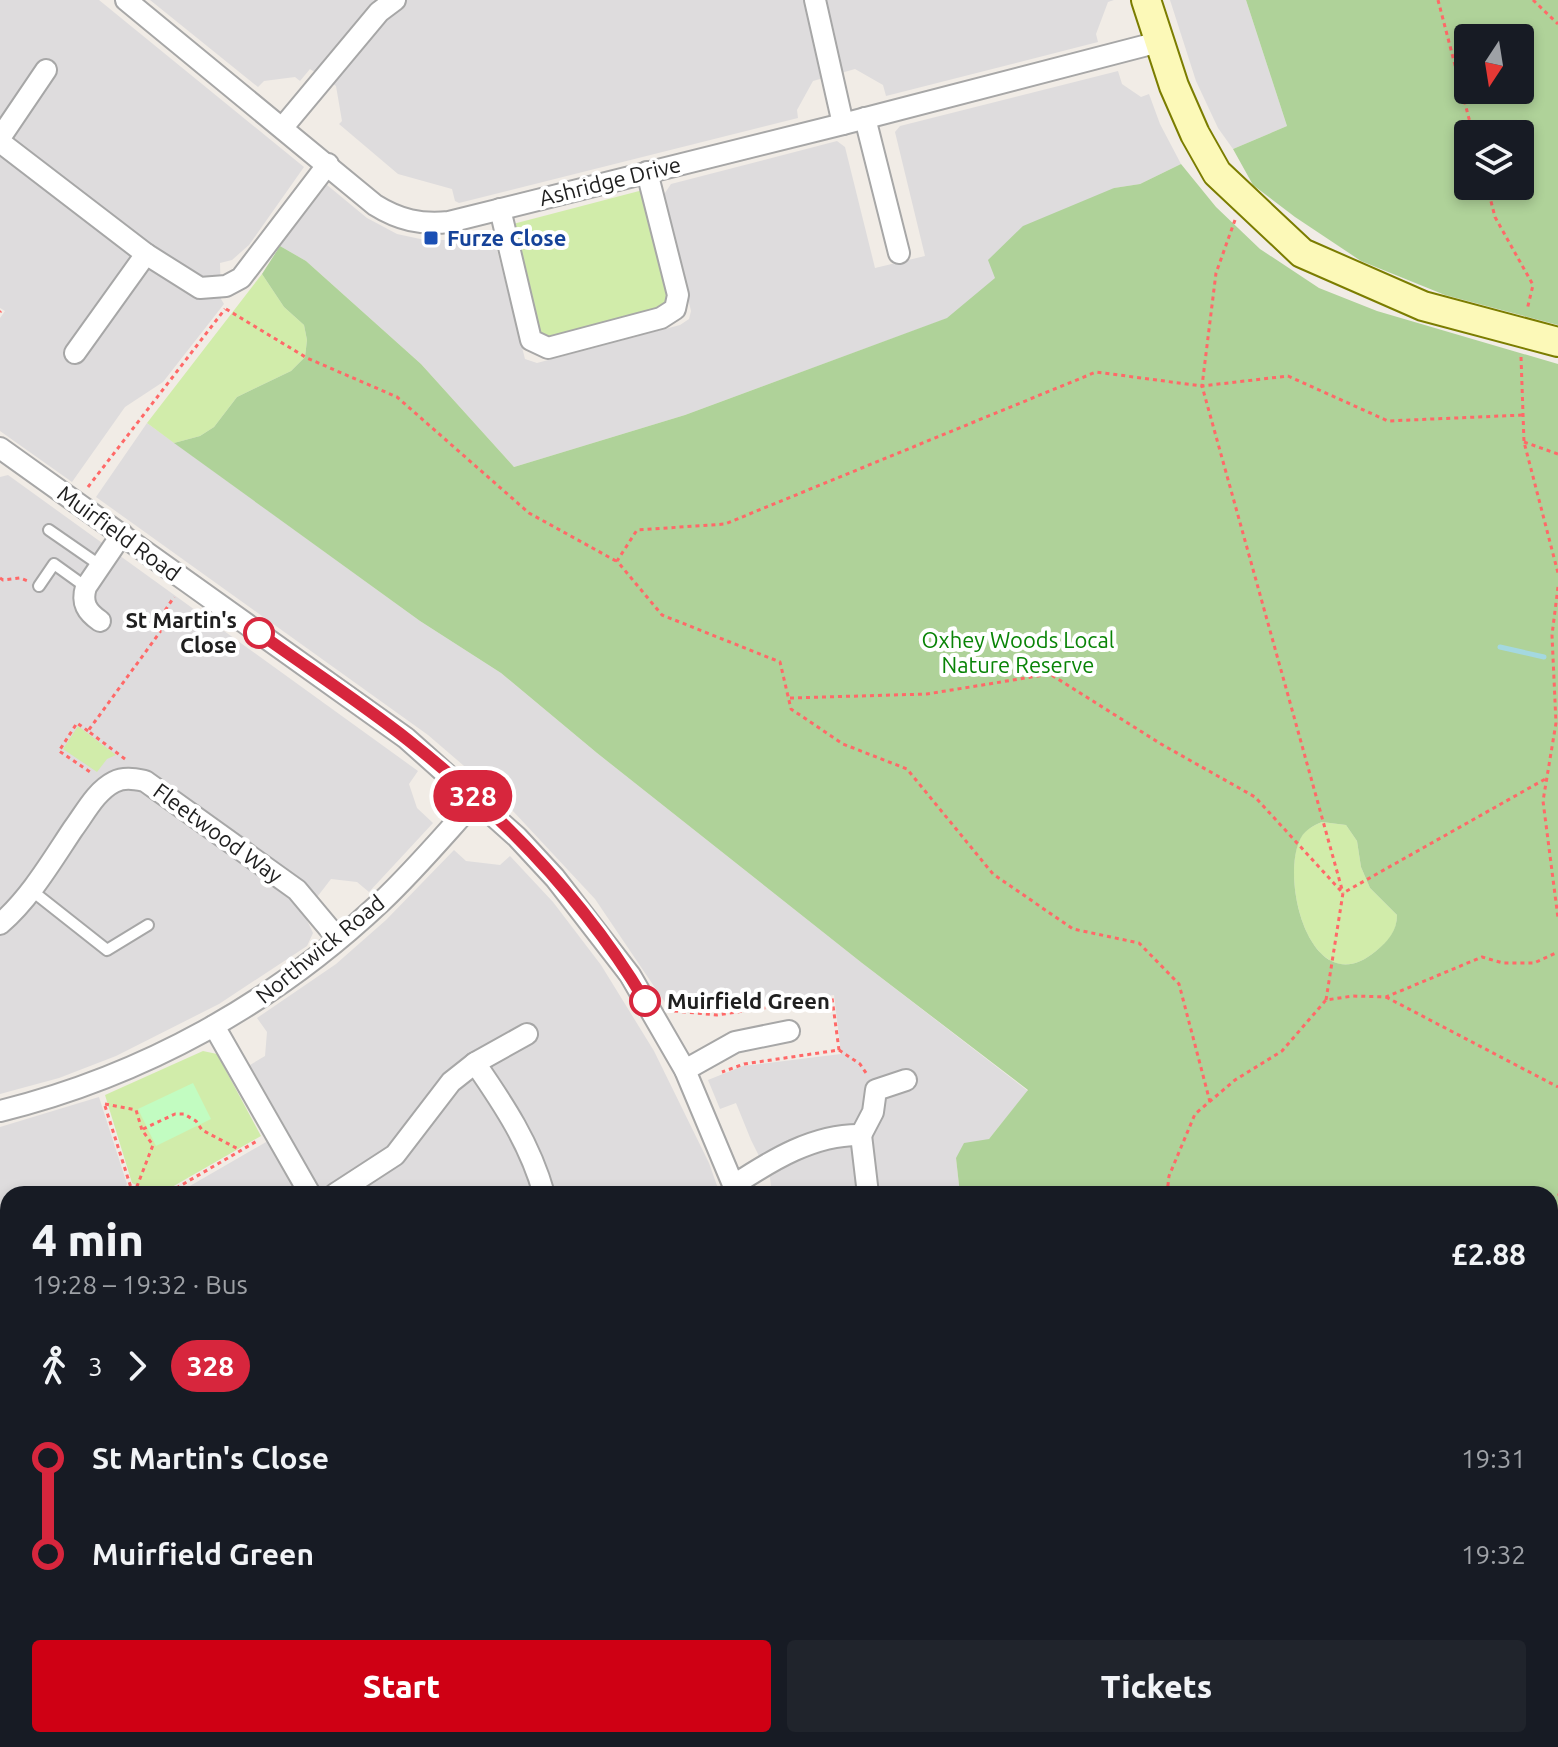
<!DOCTYPE html>
<html lang="en">
<head>
<meta charset="utf-8">
<style>
  :root { --surface:#171b24; --page:#20242c; --text:#f1f3f6; --muted:#9ea1a6; --accent:#cf0014 }
  body { margin:0; font-family:Ubuntu,sans-serif; background:var(--page); color:var(--text); height:100vh; display:flex; flex-direction:column; font-size:30px; white-space:nowrap }
  * { box-sizing:border-box; margin:0 }
  p { font-size:26px; color:var(--muted) }
  .icon { flex:none; width:44px; height:44px; fill:none; stroke:currentColor; stroke-width:2; stroke-linecap:round; stroke-linejoin:round }
  .map { position:relative; flex:1; overflow:hidden }
  .sheet { position:absolute; left:0px; top:1186px; width:1558px; height:562px; display:flex; flex-direction:column; background:var(--surface); border-radius:24px 24px 0 0; box-shadow:0 4px 12px #0003 }
  .sheet>* { flex:none }
  .badge { padding:0 16px; border-radius:26px; font-size:28px; line-height:52px }
  .needle { width:52px; rotate:192deg }
  .controls { position:absolute; left:1454px; top:24px; display:grid; gap:16px }
  .controls a { display:grid; place-items:center; width:80px; height:80px; border-radius:8px; background:var(--surface); box-shadow:0 4px 12px #0003; font-size:40px }
  .map>.badge { position:absolute; translate:-50% -50%; box-shadow:0 0 0 4px #fff }
  .legs { display:flex; align-items:center; gap:12px; height:88px; padding:0 32px; font-size:26px }
  .legs p { margin-inline-start:auto }
  .summary { display:flex; align-items:center; justify-content:space-between; height:136px; padding:0 32px }
  h1 { font-size:44px; font-weight:800; line-height:60px }
  .action { display:flex; gap:16px; margin-top:auto; padding:16px 32px }
  .action a { flex:1; height:92px; border-radius:8px; background:var(--accent); color:#fff; font-size:32px; font-weight:800; line-height:92px; text-align:center }
  .action a+a { background:var(--page); color:var(--text) }
  ul { padding:0 32px; list-style:none }
  li { display:flex; align-items:center; gap:28px; height:96px; font-size:30px }
  li i { display:grid; place-items:center; width:12px; height:100%; margin:0 10px; background:currentColor }
  li i::after { content:''; width:20px; height:20px; margin:-10px; border:6px solid; border-radius:50%; background:var(--surface) }
  li p { margin-inline-start:auto }
  li:first-child i { background:linear-gradient(#0000 50%,currentColor 0) }
  li:last-child i { background:linear-gradient(currentColor 50%,#0000 0) }
  .map>svg:first-child { display:block }
  .residential { fill:#dedcdd }
  .religious { fill:#cecece }
  .grass { fill:#d1ecaa }
  .forest { fill:#afd299; fill-rule:evenodd }
  .park { fill:#c2fcc1 }
  .lines { fill:none; stroke-linecap:round; stroke-linejoin:round }
  .stream { stroke:#a4d8e0; stroke-width:5 }
  .service-casing { stroke:#a7a7a7; stroke-width:14 }
  .minor-casing { stroke:#a7a7a7; stroke-width:24 }
  .tertiary-casing { stroke:#a7a7a7; stroke-width:28 }
  .secondary-casing { stroke:#7b7d00; stroke-width:32 }
  .path { stroke:#ff6968; stroke-width:3; stroke-dasharray:4 4; stroke-linecap:butt }
  .service { stroke:#fff; stroke-width:10 }
  .minor { stroke:#fff; stroke-width:20 }
  .tertiary { stroke:#fff; stroke-width:24 }
  .secondary { stroke:#fcf9b8; stroke-width:28 }
  .line-1-casing { stroke:#fff; stroke-width:18 }
  .line-1 { stroke:#d7263d; stroke-width:12 }
  .transit-dot { fill:#1a4fb4; stroke:#fff; stroke-width:3 }
  .stop-1-dot { fill:#fff; stroke:#d7263d; stroke-width:4 }
  .labels { text-anchor:middle; stroke-width:8; stroke-linejoin:round; paint-order:stroke }
  .street-label { font-size:22px; fill:#202020; stroke:#fff }
  .transit-label { font-size:22px; font-weight:bold; fill:#164399; stroke:#fff; text-anchor:start }
  .stop-label { font-size:22px; font-weight:bold; fill:#202020; stroke:#fff; text-anchor:end }
  .park-label { font-size:22px; fill:#098407; stroke:#fff }
</style>
</head>
<body>
<div class="map">
<svg width="1558" height="1747" viewBox="0 0 1558 1747">
  <rect width="100%" height="100%" fill="#f1ece6"/>
  <!-- residential -->
  <g class="residential">
    <polygon points="0,0 99,0 304,167 249,245 232,260 220,263 221,299 224,304 163,382 125,407 72,482 0,431 0,318 5,311 0,308"/>
    <polygon points="150,0 1114,0 1108,2 1096,34 1098,42 886,96 883,85 855,69 813,81 797,110 798,118 459,203 455,201 452,189 398,174 339,124 342,121 336,86 310,69 300,81 295,77 264,81 258,87"/>
    <polygon points="1170,0 1246,0 1287,126 1233,149 1218,128 1196,81"/>
    <polygon points="1118,71 1122,84 1141,97 1149,94 1160,124 1181,164 1140,184 1114,188 948,318 685,415 514,467 421,364 306,261 280,246 327,185 367,218 397,234 425,240 448,240 484,231 494,238 525,359 537,363 680,325 689,319 691,311 663,196 671,184 837,141 845,147 875,268 925,256 895,132 900,126"/>
    <polygon points="147,423 420,621 501,673 597,753 862,963 1028,1091 989,1139 956,1158 960,1194 772,1194 770,1178 751,1140 736,1103 720,1109 708,1080 743,1066 841,1054 834,995 717,1012 668,1007 595,899 499,796 428,735 96,497"/>
    <polygon points="8,475 418,771 409,784 417,808 433,823 369,892 357,882 331,879 304,914 313,933 307,946 219,1004 116,1056 59,1078 0,1094 0,477"/>
    <polygon points="454,850 466,861 500,865 510,856 553,902 601,965 654,1051 709,1163 720,1194 176,1194 287,1130 250,1065 265,1056 267,1032 257,1018 336,964 386,920"/>
    <polygon points="99,1097 127,1184 122,1194 8,1194 8,1556 0,1557 0,1127"/>
    <polygon points="87,1740 303,1740 296,1747 87,1747"/>
    <polygon points="365,1740 740,1740 728,1740 728,1747 371,1747"/>
    <polygon points="828,1740 1028,1740 1028,1747 902,1747 900,1743 864,1747 828,1747"/>
  </g>
  <!-- religious -->
  <polygon class="religious" points="8,1556 8,1740 87,1740 87,1747 0,1747 0,1557"/>
  <!-- grass -->
  <g class="grass">
    <polygon points="643,190 669,300 663,308 550,339 539,337 513,224"/>
    <polygon points="262,274 284,307 304,325 307,340 305,357 291,371 237,397 214,427 200,436 174,443 147,423"/>
    <polygon points="78,726 116,755 107,759 97,772 63,749"/>
    <path d="M1322,822L1346,825L1357,841L1361,867L1370,888L1397,915C1397,931 1389,941 1376,951C1313,1004 1281,886 1299,841C1303,831 1312,826 1322,822Z"/>
    <polygon points="203,1051 217,1054 261,1136 172,1187 167,1194 155,1194 132,1183 105,1095"/>
  </g>
  <!-- forest -->
  <g class="forest">
    <path d="M1246,0H1558V325L1445,295L1361,261L1295,217L1253,185L1233,149L1287,126ZM1520,38V90H1468V38ZM1520,134V186H1468V134Z"/>
    <path d="M1181,164L1216,207L1260,249L1319,288L1377,311L1558,364V1582L1550,1591V1194H960L956,1158L964,1143L989,1139L1028,1090L862,963L597,753L501,673L420,621L174,443L200,436L214,427L237,397L291,371L305,357L307,340L304,325L284,307L262,274L280,246L306,261L421,364L514,467L685,415L947,318L995,278L988,260L1023,226L1114,188L1140,184ZM1322,822L1346,825L1357,841L1361,867L1370,888L1397,915C1397,931 1388,941 1376,951C1313,1004 1281,886 1299,842C1303,831 1312,826 1322,822Z"/>
    <polygon points="1558,1651 1558,1747 1439,1747 1450,1740 1550,1740 1550,1658"/>
    <polygon points="1028,1740 1381,1740 1368,1747 1028,1747"/>
  </g>
  <!-- park -->
  <polygon class="park" points="193,1083 211,1119 156,1146 138,1109"/>
  <g class="lines">
    <!-- stream -->
    <polyline class="stream" points="1500,647 1544,657"/>
    <!-- service casing -->
    <g class="service-casing">
      <g id="service">
        <polyline points="49,530 101,566"/>
        <polyline points="39,586 54,564 86,587"/>
        <polyline points="31,890 107,950 148,925"/>
        <polyline points="8,1678 4,1695 8,1704"/>
        <polyline points="15,1740 17,1745 48,1747"/>
      </g>
    </g>
    <!-- minor casing -->
    <g class="minor-casing">
      <g id="minor">
        <path d="M126,0L375,205C399,220 421,225 449,222L843,124L1159,42"/>
        <polyline points="815,0 843,124"/>
        <polyline points="865,118 899,253"/>
        <polyline points="283,127 379,12 395,0"/>
        <polyline points="0,138 46,70"/>
        <polyline points="0,142 146,254 200,288 226,286 241,278 328,164"/>
        <polyline points="500,209 531,340 548,348 661,318 675,309 678,295 647,172"/>
        <polyline points="75,353 146,254"/>
        <polyline points="0,448 406,738 517,837 555,878 630,975 685,1070 737,1194"/>
        <path d="M100,621C87,612 81,603 86,587L122,534"/>
        <path d="M0,924C30,898 51,862 73,829C85,813 96,791 114,782C124,777 134,779 145,781L297,890L338,939"/>
        <polyline points="214,1026 310,1194"/>
        <polyline points="475,1063 527,1034"/>
        <polyline points="685,1070 735,1042 789,1031"/>
        <path d="M0,1111C143,1076 274,1003 381,902C415,870 445,834 477,799"/>
        <polyline points="861,1135 873,1112 876,1090 906,1080"/>
        <path d="M734,1185C772,1160 814,1134 861,1135L868,1194"/>
        <path d="M335,1194L395,1155L451,1082L475,1063C504,1105 530,1144 544,1194"/>
        <polyline points="0,1294 8,1293"/>
        <polyline points="0,1473 8,1473"/>
        <polyline points="334,1740 334,1747"/>
        <polyline points="796,1740 796,1747"/>
      </g>
    </g>
    <!-- tertiary casing -->
    <g class="tertiary-casing">
      <g id="tertiary">
        <polyline points="1550,1618 1558,1610"/>
        <polyline points="1405,1747 1414,1740"/>
      </g>
    </g>
    <!-- secondary casing -->
    <g class="secondary-casing">
      <polyline id="secondary" points="1146,0 1174,86 1195,134 1217,173 1302,253 1423,306 1558,342"/>
    </g>
    <!-- path -->
    <g class="path">
      <polyline points="1438,0 1473,134"/>
      <polyline points="1533,0 1558,24"/>
      <polyline points="1487,186 1495,217 1533,285 1527,310"/>
      <polyline points="1235,220 1216,273 1202,386 1343,893"/>
      <polyline points="226,309 307,358 397,397 529,513 616,561"/>
      <polyline points="0,312 1,311"/>
      <polyline points="1521,357 1524,442 1558,573"/>
      <polyline points="1524,442 1558,454"/>
      <polyline points="88,487 225,309"/>
      <polyline points="0,578 3,580 20,578 28,581"/>
      <polyline points="1558,587 1552,635 1556,723 1543,801 1558,918"/>
      <polyline points="790,698 927,694 1050,674 1161,744 1255,797 1341,891"/>
      <polyline points="88,731 77,723 59,751 93,774"/>
      <polyline points="125,759 88,731 160,632 160,618 174,597"/>
      <polyline points="1386,997 1558,1087"/>
      <polyline points="1326,1000 1343,893 1547,778"/>
      <polyline points="674,1011 717,1015 832,998 839,1050 744,1064 722,1072"/>
      <polyline points="839,1050 860,1064 866,1073"/>
      <polyline points="1210,1102 1179,984 1139,943 1073,929 993,874 907,769 843,744 791,709 780,662 662,615 617,561 637,530 725,524 1096,372 1202,386 1288,376 1388,421 1523,415"/>
      <polyline points="105,1104 136,1110 142,1130 153,1145 134,1194"/>
      <polyline points="105,1106 133,1194"/>
      <polyline points="143,1129 175,1114 184,1114 196,1121 202,1130 240,1150"/>
      <polyline points="171,1194 173,1190 257,1141"/>
      <polyline points="1167,1194 1169,1176 1195,1114 1235,1080 1282,1051 1326,1000 1353,996 1386,997 1482,957 1503,963 1534,963 1558,952"/>
      <polyline points="1550,1198 1558,1195"/>
      <polyline points="1024,1747 1028,1740"/>
      <polyline points="1557,1747 1558,1747"/>
    </g>
    <!-- service -->
    <use href="#service" class="service"/>
    <!-- minor -->
    <use href="#minor" class="minor"/>
    <!-- tertiary -->
    <use href="#tertiary" class="tertiary"/>
    <!-- secondary -->
    <use href="#secondary" class="secondary"/>
  </g>
  <g class="lines">
    <!-- line-1 casing -->
    <g class="line-1-casing">
      <path id="line-1" d="M259,633C309,669 360,702 408,740C500,813 585,900 645,1001"/>
    </g>
    <!-- line-1 -->
    <use href="#line-1" class="line-1"/>
  </g>
  <!-- markers -->
  <rect class="transit-dot" x="423" y="230" width="16" height="16" rx="4"/>
  <g class="stop-1-dot">
    <circle cx="259" cy="633" r="14"/>
    <circle cx="645" cy="1001" r="14"/>
  </g>
  <g class="labels">
    <!-- street labels -->
    <g class="street-label">
      <text transform="translate(610 181) rotate(-14)" y="8">Ashridge Drive</text>
      <text transform="translate(119 533) rotate(36)" y="8">Muirfield Road</text>
      <text transform="translate(218 833) rotate(36)" y="8">Fleetwood Way</text>
      <text transform="translate(320 949) rotate(-39)" y="8">Northwick Road</text>
    </g>
    <!-- transit labels -->
    <g class="transit-label">
      <text x="447" y="246">Furze Close</text>
    </g>
    <!-- stop labels -->
    <g class="stop-label">
      <text x="237" y="628">St Martin's<tspan x="237" dy="25">Close</tspan></text>
      <text x="667" y="1009" text-anchor="start">Muirfield Green</text>
    </g>
    <!-- park labels -->
    <g class="park-label">
      <text x="1018" y="648">Oxhey Woods Local<tspan x="1018" dy="25">Nature Reserve</tspan></text>
    </g>
  </g>
</svg>
<div class="controls">
<a><svg class="needle" viewBox="-14 -14 28 28"><path d="M0-13l5 13h-10z" fill="#e53935"/><path d="M0 13l5-13h-10z" fill="#9ea1a6"/></svg></a>
<a><svg class="icon" aria-label="layers" viewBox="0 0 24 24"><path d="M12 4l9 5-9 5-9-5zM3 14l9 5 9-5"/></svg></a>
</div>
<b class="badge" style="left:473px;top:796px;background:#d7263d;color:#fff">328</b>
<section class="sheet">
<div class="summary"><div><h1>4 min</h1><p>19:28 – 19:32 · Bus</p></div><b>£2.88</b></div>
<div class="legs"><svg class="icon" aria-label="walk" viewBox="0 0 24 24"><circle cx="13" cy="4" r="2"/><path d="M13 8l-2 6 4 7M11 14l-3 7M7 12l3-4h3l4 4"/></svg>3<svg class="icon" aria-label="forward" viewBox="0 0 24 24"><path d="M9 5l7 7-7 7"/></svg><b class="badge" style="background:#d7263d;color:#fff">328</b></div>
<ul>
<li><i style="color:#d7263d"></i><b>St Martin's Close</b><p>19:31</p></li>
<li><i style="color:#d7263d"></i><b>Muirfield Green</b><p>19:32</p></li>
</ul>
<div class="action"><a>Start</a><a>Tickets</a></div>
</section>
</div>
</body>
</html>
